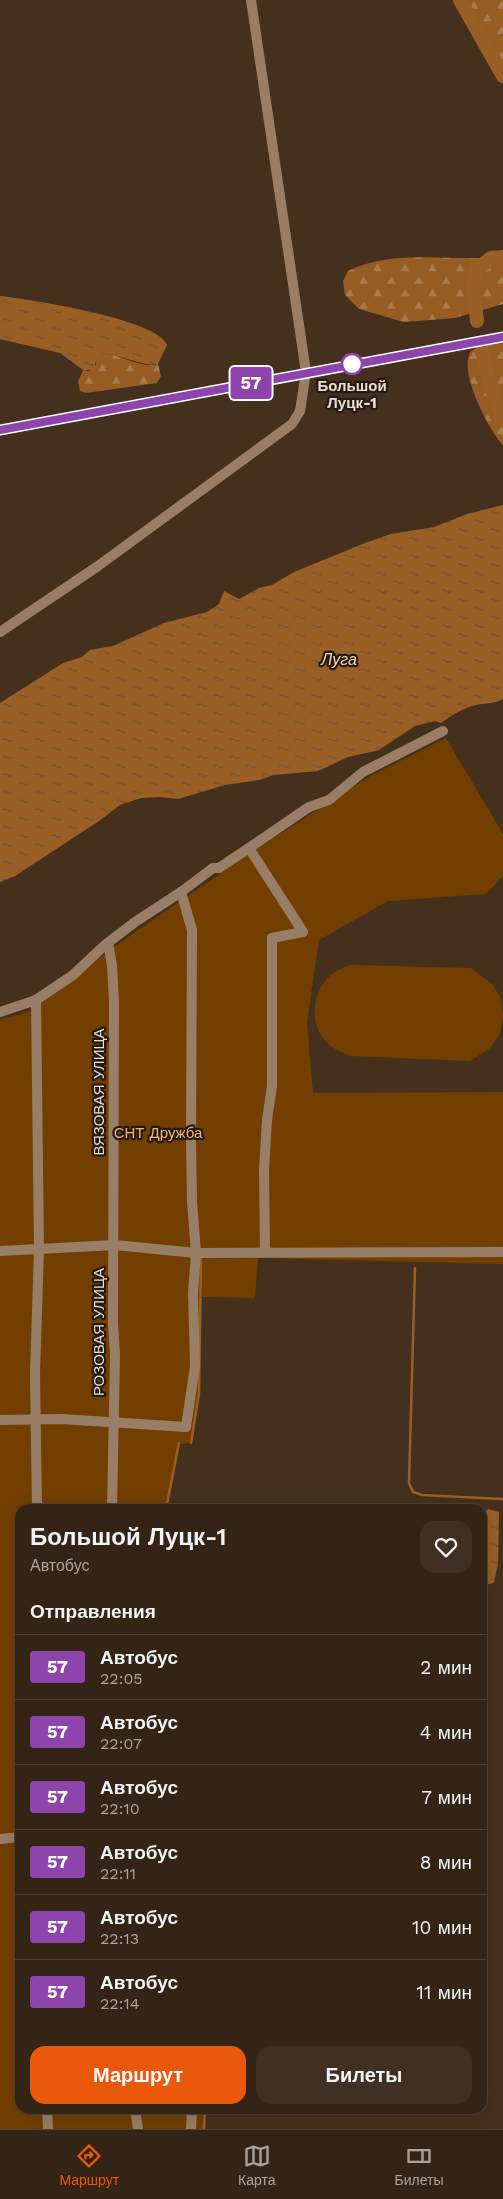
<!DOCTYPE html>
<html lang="ru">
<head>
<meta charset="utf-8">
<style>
  :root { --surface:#342416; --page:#3f3023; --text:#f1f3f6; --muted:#a9a4a1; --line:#4e4135; --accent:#ea580c }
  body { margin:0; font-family:"Work Sans",sans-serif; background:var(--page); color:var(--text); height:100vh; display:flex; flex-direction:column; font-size:19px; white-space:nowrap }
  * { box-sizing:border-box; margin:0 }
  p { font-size:16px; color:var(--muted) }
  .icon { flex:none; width:28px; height:28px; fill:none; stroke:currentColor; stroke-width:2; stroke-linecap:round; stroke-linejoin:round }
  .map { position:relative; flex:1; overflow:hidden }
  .sheet { position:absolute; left:15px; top:1504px; width:472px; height:610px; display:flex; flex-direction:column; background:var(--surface); border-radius:15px; box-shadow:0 5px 20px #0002,0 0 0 1px var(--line) }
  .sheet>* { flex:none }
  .badge { padding:0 10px; border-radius:4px; font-size:18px; line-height:32px }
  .map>.badge { position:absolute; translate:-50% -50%; box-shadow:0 0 0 2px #fff }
  h2 { padding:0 15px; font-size:19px; line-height:45px }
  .round { display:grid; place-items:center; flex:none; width:52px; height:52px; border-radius:15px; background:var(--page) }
  .headline { display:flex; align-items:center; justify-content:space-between; height:85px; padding:0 15px }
  h1 { font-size:24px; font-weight:600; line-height:38px }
  .action { display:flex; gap:10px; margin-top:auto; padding:10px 15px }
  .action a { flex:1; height:58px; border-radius:15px; background:var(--accent); color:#fff; font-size:20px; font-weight:600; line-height:58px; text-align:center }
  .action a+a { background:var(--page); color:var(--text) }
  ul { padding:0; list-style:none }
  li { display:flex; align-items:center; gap:15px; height:65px; padding:0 15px; border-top:1px solid var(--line) }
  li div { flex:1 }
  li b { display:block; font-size:19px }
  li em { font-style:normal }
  li .badge { min-width:55px; font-weight:700; text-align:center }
  .tabs { display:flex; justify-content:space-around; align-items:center; height:70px; border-top:1px solid var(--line); background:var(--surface); font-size:14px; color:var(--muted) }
  .tabs a { display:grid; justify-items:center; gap:2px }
  .tabs .active { color:var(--accent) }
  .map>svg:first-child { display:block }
  .forest { fill:url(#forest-firs) }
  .green { fill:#723f01 }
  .water { fill:url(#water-ripples) }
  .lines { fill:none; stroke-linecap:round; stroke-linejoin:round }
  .stream { stroke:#9a5f25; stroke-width:2.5 }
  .river { stroke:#9a5f25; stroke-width:14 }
  .minor { stroke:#997e67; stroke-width:10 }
  .line-casing { stroke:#fff; stroke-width:11 }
  .line { stroke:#8e44ad; stroke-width:8 }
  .stop-dot { fill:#fff; stroke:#8e44ad; stroke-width:2.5 }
  .labels { text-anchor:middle; stroke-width:4.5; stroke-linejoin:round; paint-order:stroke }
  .stop-label { font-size:15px; font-weight:bold; fill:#ebddd2; stroke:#241a12 }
  .street-label { font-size:15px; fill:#ebddd2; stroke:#241a12 }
  .park-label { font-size:15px; fill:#f5b278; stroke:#241a12 }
  .water-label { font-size:16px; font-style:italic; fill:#f7d5b8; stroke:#241a12 }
</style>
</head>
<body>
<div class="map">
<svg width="503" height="2129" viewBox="0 0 503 2129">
  <defs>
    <pattern id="forest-firs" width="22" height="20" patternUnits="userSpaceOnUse" patternTransform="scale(1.25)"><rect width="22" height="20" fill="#975c22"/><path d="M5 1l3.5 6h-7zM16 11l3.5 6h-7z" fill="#ab7b4c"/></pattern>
    <pattern id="water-ripples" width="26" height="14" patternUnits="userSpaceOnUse" patternTransform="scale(1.25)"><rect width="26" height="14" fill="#9a5f25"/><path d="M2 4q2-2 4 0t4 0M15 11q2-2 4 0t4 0" fill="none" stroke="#705032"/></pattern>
  </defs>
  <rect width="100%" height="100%" fill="#45301d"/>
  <!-- forest -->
  <g class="forest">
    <polygon points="460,0 503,0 503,76"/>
    <path d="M503,257V304L455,318L404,322L359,309L345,295L343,281L348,271C395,248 452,262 503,257Z"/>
    <path d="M503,342V445C489,430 459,373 470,353C475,345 495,344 503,342Z"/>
    <path d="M101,353C119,353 139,369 158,364L161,376L157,383L86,393L80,391L78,382L83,370L89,371L96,365V357Z"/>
  </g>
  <!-- green -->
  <g class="green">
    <polygon points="446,738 503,834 503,876 486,894 388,901 319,940 307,1022 313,1093 503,1092 503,1264 258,1258 255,1298 202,1297 199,1393 191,1443 179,1444 166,1509 20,1509 20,2109 205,2109 204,2129 0,2129 0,1020 31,1011 118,944 249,854 370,776"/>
    <path d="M353,965L471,968L492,984L501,998L503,1017L499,1035L489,1049L470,1061L351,1056C340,1052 329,1047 322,1037C304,1009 320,970 353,965Z"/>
  </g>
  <!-- water -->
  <g class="water">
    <path d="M0,296C28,299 158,319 167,345L158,364C142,368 107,348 99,355C95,358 96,365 94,370H83L60,353L0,339Z"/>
    <path d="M503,505V699C494,704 486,703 476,705C463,708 452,715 441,723L435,721L415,726L379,750L348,757L318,771L274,775L259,780L225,785L178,799L160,797L141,798L120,805L99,821L15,876L0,882V703L63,663L82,657L90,650L113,646L164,623L207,612L219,604L224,591L239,599L259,588L272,585L294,572L365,543L391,534L434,527L467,514Z"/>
    <polygon points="488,1509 499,1512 498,1564 494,1583 483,1585 483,1514"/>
  </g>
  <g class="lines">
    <!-- stream -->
    <g class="stream">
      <polyline points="415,1268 409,1483 413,1492 422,1495 503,1499"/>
      <polyline points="191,1443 199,1393 201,1259"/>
      <polyline points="166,1509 179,1443"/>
      <polyline points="204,2129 205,2109"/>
    </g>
    <!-- river -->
    <g class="river">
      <polyline points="460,0 503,76"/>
      <polyline points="477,321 473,288 476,270 491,258 503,257"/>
      <polyline points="482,350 496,404 503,419"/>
    </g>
    <!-- minor -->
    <g class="minor">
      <polyline points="0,430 503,337"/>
      <polyline points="0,632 98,566 292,424 300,411 306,372 251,0"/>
      <polyline points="249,848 309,807 329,800 363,772 443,731"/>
      <polyline points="108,943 112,965 114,1002 113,1323 115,1354 112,1509"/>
      <polyline points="0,1012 36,1000"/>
      <polyline points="0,1251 115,1245 196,1253 503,1252"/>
      <polyline points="0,1420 61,1419 186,1427 195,1366 193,1293 196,1253 192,1201 191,1140 192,930 181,892 213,868 219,868 249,848 303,932 272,938 272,1086 267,1120 264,1170 265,1252"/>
      <polyline points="37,1509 35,1373 39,1250 36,1000 73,975 105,945 135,922 181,892"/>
      <polyline points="0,1839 20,1837"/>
      <polyline points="47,2109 48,2129"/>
      <polyline points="135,2109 138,2129"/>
      <polyline points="191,2129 192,2109"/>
    </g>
  </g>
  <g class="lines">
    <!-- line casing -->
    <g class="line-casing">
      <polyline id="line" points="0,430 503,337"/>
    </g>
    <!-- line -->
    <use href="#line" class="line"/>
  </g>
  <!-- markers -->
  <circle class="stop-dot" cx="352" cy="364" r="10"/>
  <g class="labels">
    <!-- stop labels -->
    <g class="stop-label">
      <text x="352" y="391">Большой<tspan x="352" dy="17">Луцк-1</tspan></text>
    </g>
    <!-- street labels -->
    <g class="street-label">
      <text transform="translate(99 1092) rotate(-90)" y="5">ВЯЗОВАЯ УЛИЦА</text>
      <text transform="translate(99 1332) rotate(-90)" y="5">РОЗОВАЯ УЛИЦА</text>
    </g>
    <!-- park labels -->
    <g class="park-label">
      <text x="158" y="1138">СНТ Дружба</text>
    </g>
    <!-- water labels -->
    <g class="water-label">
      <text x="339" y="665">Луга</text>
    </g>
  </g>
</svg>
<b class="badge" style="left:251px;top:383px;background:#8e44ad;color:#fff">57</b>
<section class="sheet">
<div class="headline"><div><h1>Большой Луцк-1</h1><p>Автобус</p></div><a class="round"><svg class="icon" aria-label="heart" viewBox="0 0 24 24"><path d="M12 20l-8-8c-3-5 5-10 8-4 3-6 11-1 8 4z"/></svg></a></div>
<h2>Отправления</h2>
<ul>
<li><span class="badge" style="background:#8e44ad;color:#fff">57</span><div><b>Автобус</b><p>22:05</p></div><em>2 мин</em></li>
<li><span class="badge" style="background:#8e44ad;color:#fff">57</span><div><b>Автобус</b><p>22:07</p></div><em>4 мин</em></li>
<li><span class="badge" style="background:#8e44ad;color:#fff">57</span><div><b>Автобус</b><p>22:10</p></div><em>7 мин</em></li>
<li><span class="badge" style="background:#8e44ad;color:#fff">57</span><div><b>Автобус</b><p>22:11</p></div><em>8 мин</em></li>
<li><span class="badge" style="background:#8e44ad;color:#fff">57</span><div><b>Автобус</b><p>22:13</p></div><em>10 мин</em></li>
<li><span class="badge" style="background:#8e44ad;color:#fff">57</span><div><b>Автобус</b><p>22:14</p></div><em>11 мин</em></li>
</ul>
<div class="action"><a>Маршрут</a><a>Билеты</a></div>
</section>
</div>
<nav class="tabs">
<a class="active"><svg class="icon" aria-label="directions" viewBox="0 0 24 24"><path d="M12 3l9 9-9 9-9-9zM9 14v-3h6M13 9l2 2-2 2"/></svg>Маршрут</a>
<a><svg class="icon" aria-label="map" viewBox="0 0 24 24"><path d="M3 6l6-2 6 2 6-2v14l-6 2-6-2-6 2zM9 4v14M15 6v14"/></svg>Карта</a>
<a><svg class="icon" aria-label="tickets" viewBox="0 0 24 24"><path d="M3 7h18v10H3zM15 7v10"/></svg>Билеты</a>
</nav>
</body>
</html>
